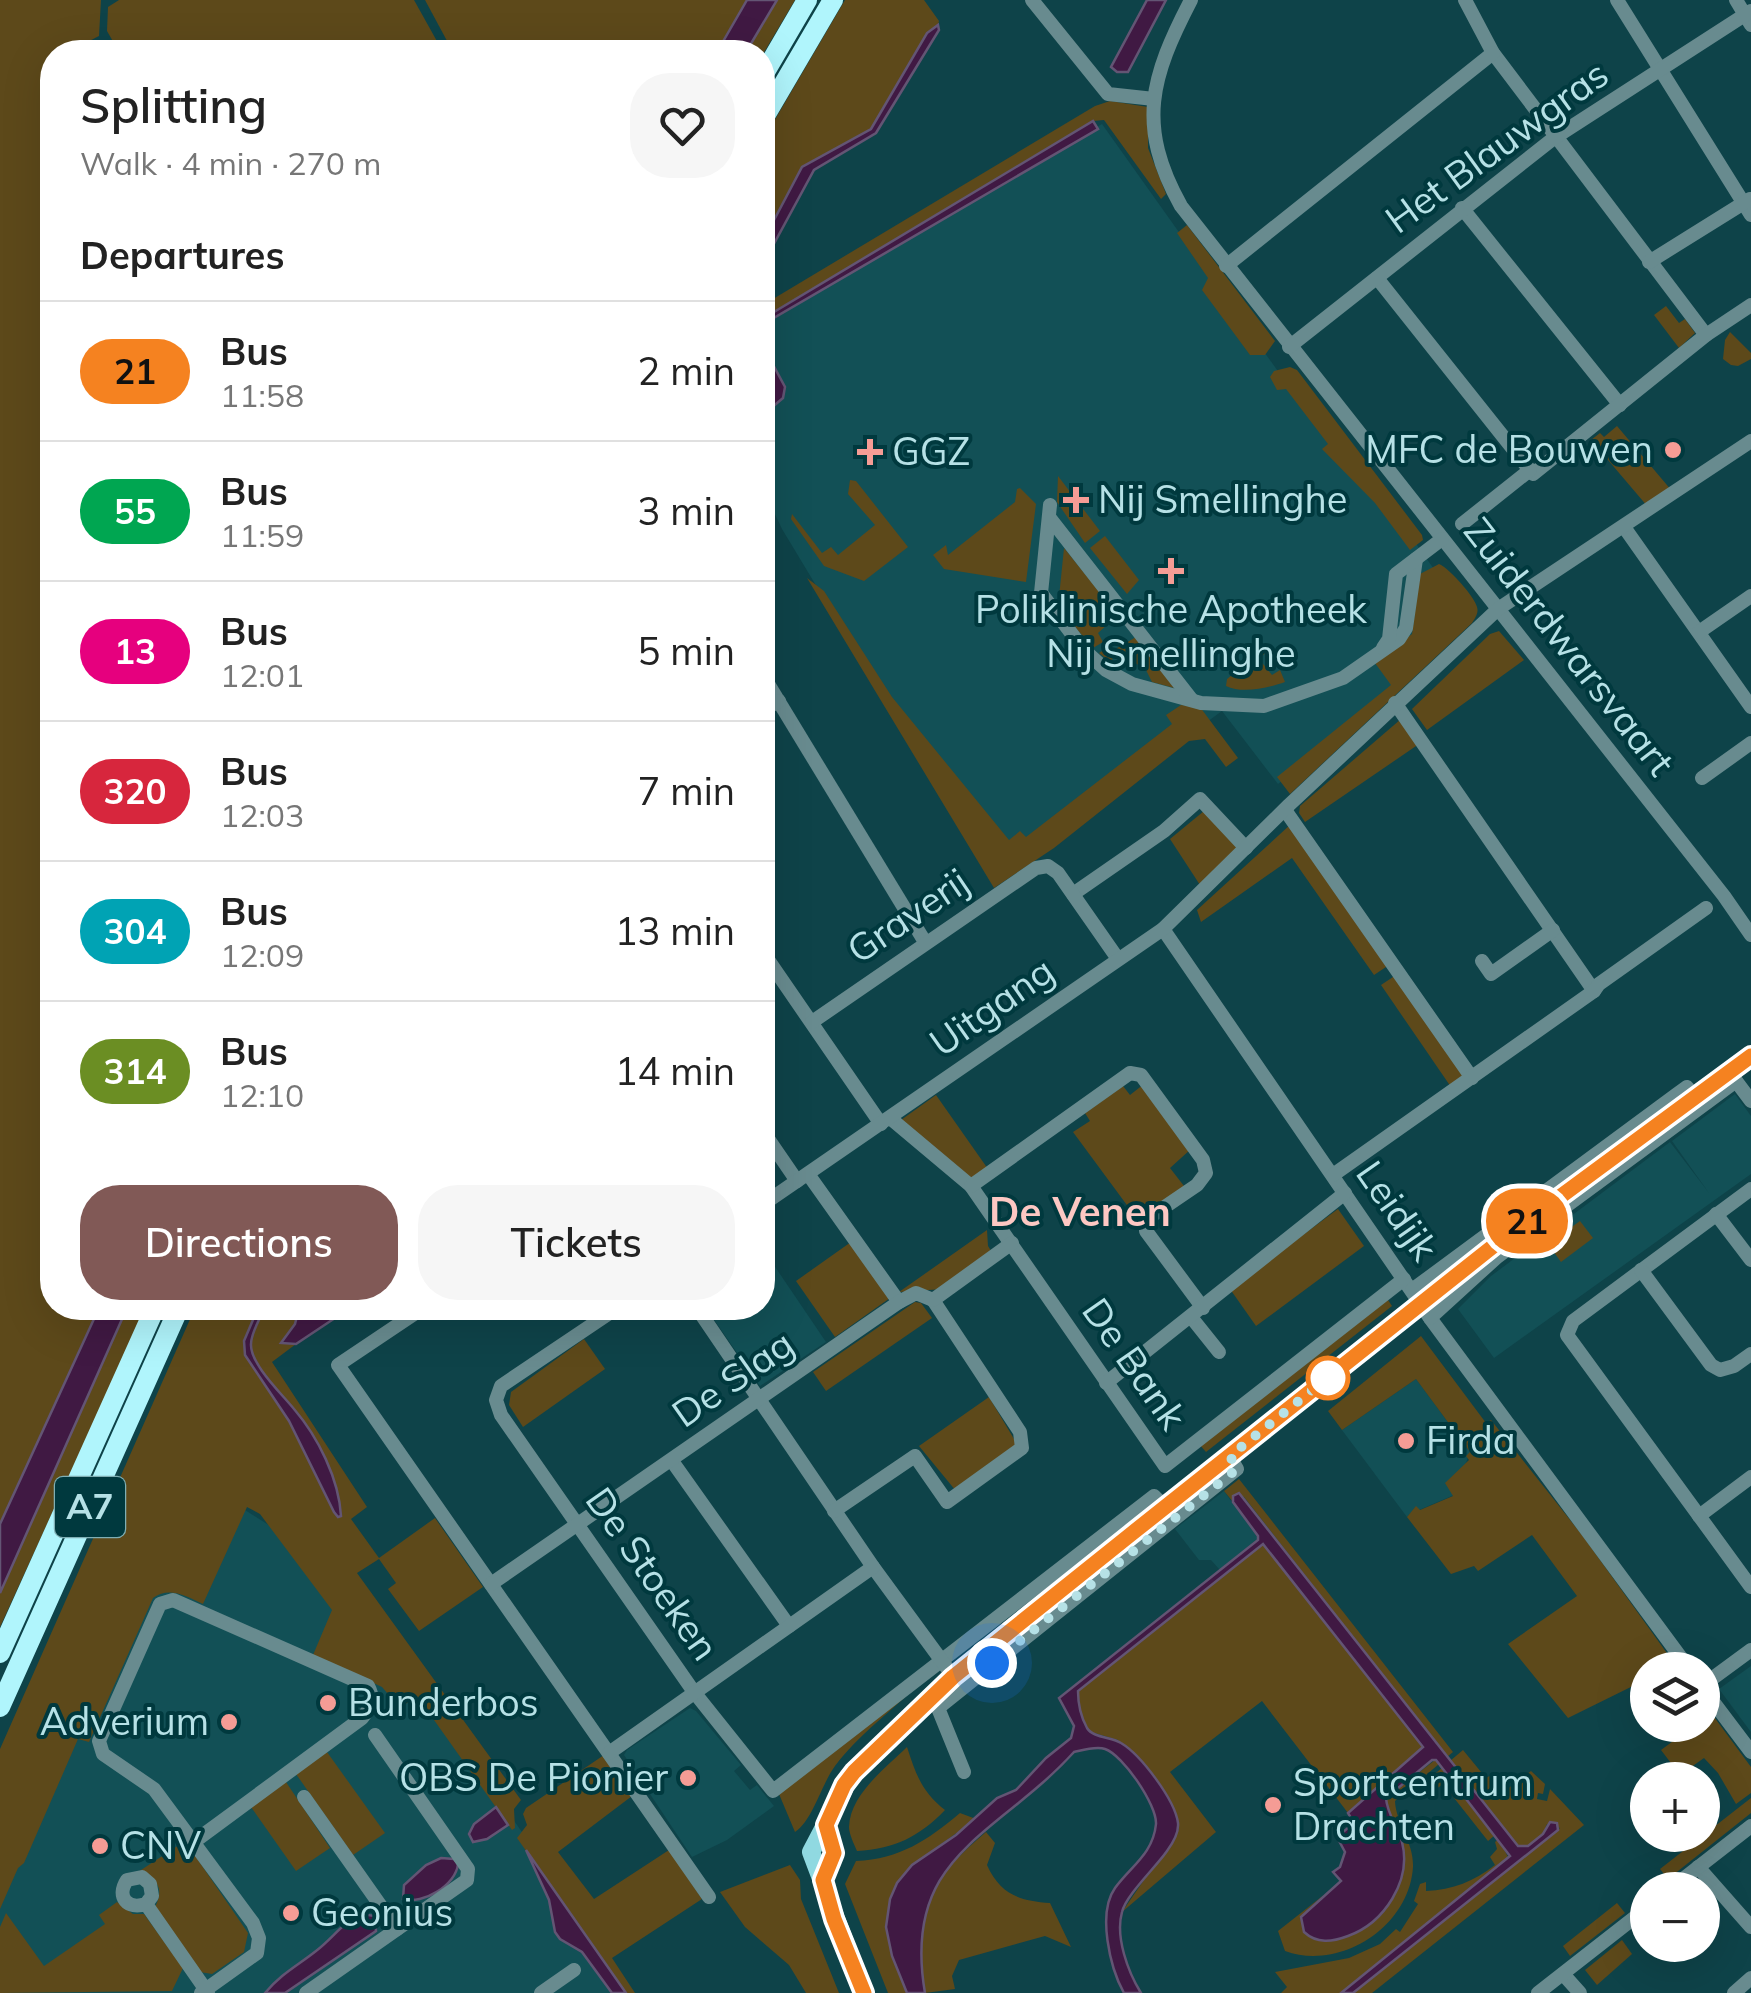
<!DOCTYPE html>
<html lang="en">
<head>
<meta charset="utf-8">
<style>
  :root { --surface:#fff; --page:#f6f6f6; --text:#222; --muted:#767676; --line:#e0e0e0; --accent:#815956 }
  body { margin:0; font-family:Mulish,sans-serif; background:var(--page); color:var(--text); height:100vh; display:flex; flex-direction:column; font-size:38px; white-space:nowrap }
  * { box-sizing:border-box; margin:0 }
  p { font-size:32px; color:var(--muted) }
  .icon { flex:none; width:55px; height:55px; fill:none; stroke:currentColor; stroke-width:2; stroke-linecap:round; stroke-linejoin:round }
  .map { position:relative; flex:1; overflow:hidden }
  .sheet { position:absolute; left:40px; top:40px; width:735px; height:1280px; display:flex; flex-direction:column; background:var(--surface); border-radius:40px; box-shadow:0 10px 40px #0002 }
  .sheet>* { flex:none }
  .badge { padding:0 20px; border-radius:32px; font-size:35px; line-height:65px }
  .fabs { position:absolute; left:1630px; top:1652px; display:grid; gap:20px }
  .fabs a { display:grid; place-items:center; width:90px; height:90px; border-radius:50%; background:var(--surface); box-shadow:0 10px 40px #0002; font-size:50px }
  .you { position:absolute; width:50px; height:50px; margin:-25px; border:8px solid #fff; border-radius:50%; background:#1a73e8; box-shadow:0 0 0 15px #1a73e833 }
  .map>.badge { position:absolute; translate:-50% -50%; box-shadow:0 0 0 5px #fff }
  h2 { padding:0 40px; font-size:38px; line-height:90px }
  .round { display:grid; place-items:center; flex:none; width:105px; height:105px; border-radius:40px; background:var(--page) }
  .head { display:flex; align-items:center; justify-content:space-between; height:170px; padding:0 40px }
  h1 { font-size:48px; font-weight:600; line-height:75px }
  .action { display:flex; gap:20px; margin-top:auto; padding:20px 40px }
  .action a { flex:1; height:115px; border-radius:40px; background:var(--accent); color:#fff; font-size:40px; font-weight:600; line-height:115px; text-align:center }
  .action a+a { background:var(--page); color:var(--text) }
  ul { padding:0; list-style:none }
  li { display:flex; align-items:center; gap:30px; height:140px; padding:0 40px; border-top:2px solid var(--line) }
  li div { flex:1 }
  li b { display:block; font-size:38px }
  li em { font-style:normal }
  li .badge { min-width:110px; font-weight:700; text-align:center }
  .map>svg:first-child { display:block }
  .built { fill:#125056 }
  .green { fill:#5d491a }
  .water { fill:#401943; stroke:#635574; stroke-width:2.5 }
  .lines { fill:none; stroke-linecap:round; stroke-linejoin:round }
  .minor { stroke:#688b8f; stroke-width:14 }
  .major { stroke:#90d9e1; stroke-width:18 }
  .highway { stroke:#b0f5fc; stroke-width:20 }
  .line-casing { stroke:#fff; stroke-width:22 }
  .line { stroke:#f58220; stroke-width:15 }
  .walk { stroke:#b6e1e6; stroke-width:10; stroke-dasharray:0 18 }
  .poi-dot { fill:#f59c95; stroke:#00393e; stroke-width:4 }
  .stop-dot { fill:#fff; stroke:#f58220; stroke-width:5 }
  .labels { text-anchor:middle; stroke-width:8; stroke-linejoin:round; paint-order:stroke }
  .shield { fill:#00393e; stroke:#7fafb4; stroke-width:2.5 }
  .shield-label { font-size:35px; font-weight:bold; fill:#b6e1e6 }
  .street-label { font-size:38px; fill:#b6e1e6; stroke:#00393e }
  .poi-label { font-size:38px; fill:#b6e1e6; stroke:#00393e; text-anchor:start }
  .neighbourhood-label { font-size:40px; font-weight:bold; fill:#fcc8c3; stroke:#00393e }
</style>
</head>
<body>
<div class="map">
<svg width="1751" height="1993" viewBox="0 0 1751 1993">
  <rect width="100%" height="100%" fill="#0e4349"/>
  <!-- built -->
  <g class="built">
    <polygon points="1102,124 1292,391 1393,511 1436,572 1392,692 1278,784 1222,711 1021,857 873,680 782,529 763,489 762,329 766,321"/>
    <polygon points="1735,1094 1751,1116 1751,1174 1494,1358 1458,1309 1491,1276 1670,1142 1709,1193 1672,1141"/>
    <polygon points="763,1249 826,1342 760,1386 706,1308 762,1308"/>
    <polygon points="1416,1379 1470,1452 1454,1495 1419,1510 1416,1507 1407,1517 1342,1430"/>
    <polygon points="157,1455 339,1569 634,1993 0,1993 0,1812"/>
    <polygon points="1224,1491 1258,1538 1220,1570 1211,1560 1199,1560 1175,1529"/>
    <polygon points="1751,1666 1751,1732 1719,1689"/>
    <polygon points="690,1708 696,1711 741,1765 734,1771 750,1790 757,1785 774,1806 727,1840 692,1857 624,1755 627,1750"/>
  </g>
  <!-- green -->
  <g class="green">
    <polygon points="0,0 101,0 99,36 68,52 52,52 52,134 44,139 52,153 52,1308 99,1308 0,1524"/>
    <polygon points="119,0 414,0 443,52 119,52 107,31 108,7"/>
    <polygon points="425,0 747,0 717,52 453,52"/>
    <polygon points="777,0 795,0 763,54 746,52"/>
    <polygon points="845,0 924,0 939,21 938,25 927,33 871,129 802,167 763,241 763,140"/>
    <polygon points="1110,101 1148,107 1148,148 1166,194 1161,199 1104,120 1093,121 763,320 763,305 1095,106"/>
    <polygon points="1187,225 1275,341 1265,355 1250,355 1202,290 1208,278 1177,233"/>
    <polygon points="1666,306 1679,323 1685,319 1695,333 1679,348 1654,315"/>
    <polygon points="1730,332 1751,353 1751,359 1738,366 1731,365 1723,359 1725,340"/>
    <polygon points="1290,367 1297,370 1422,535 1423,540 1410,550 1375,503 1322,449 1328,444 1286,389 1277,390 1270,377 1274,371"/>
    <polygon points="1617,426 1672,491 1648,507 1591,440 1600,433 1604,437"/>
    <polygon points="1058,476 1100,531 1085,543 1057,502"/>
    <polygon points="850,480 856,481 908,547 864,581 824,566 791,519 792,514 822,553 831,547 838,555 875,525 848,494"/>
    <polygon points="1020,488 1036,504 1026,582 944,569 933,555 946,545 948,555 1015,502 1017,489"/>
    <polygon points="1105,536 1139,580 1127,594 1090,548"/>
    <polygon points="1064,548 1118,615 1098,633 1103,642 1093,648 1058,607"/>
    <path d="M1439,564C1449,568 1475,597 1477,607C1479,613 1475,618 1472,623L1290,794L1277,777L1391,685L1375,663L1412,634L1420,574Z"/>
    <polygon points="807,578 824,591 892,697 1009,840 1020,831 1026,837 1172,724 1166,715 1181,705 1200,707 1238,758 1226,767 1205,739 1189,741 1054,848 994,888"/>
    <polygon points="1499,631 1524,660 1427,730 1412,709 1490,634"/>
    <polygon points="1136,637 1178,689 1152,682 1145,668 1113,653 1112,663 1099,653 1108,647 1112,651"/>
    <path d="M1263,650L1265,653L1259,659L1272,675L1280,670L1285,682C1268,688 1242,694 1226,686L1227,679Z"/>
    <polygon points="1401,719 1419,744 1305,822 1299,813 1300,806"/>
    <polygon points="1204,811 1238,848 1200,885 1170,839"/>
    <polygon points="1291,824 1389,965 1374,975 1292,858 1201,922 1197,910"/>
    <polygon points="1396,975 1465,1077 1451,1087 1381,985"/>
    <polygon points="1144,1084 1191,1149 1170,1168 1184,1186 1156,1208 1149,1202 1132,1212 1073,1132 1090,1121 1085,1113 1123,1086 1130,1095"/>
    <polygon points="936,1095 988,1169 972,1180 901,1120"/>
    <polygon points="1338,1209 1364,1246 1256,1326 1230,1289"/>
    <polygon points="1580,1221 1593,1238 1561,1262 1548,1244"/>
    <polygon points="987,1230 988,1246 993,1254 943,1289 899,1292"/>
    <polygon points="851,1242 890,1298 835,1337 796,1281"/>
    <polygon points="1386,1297 1392,1306 1206,1452 1199,1444"/>
    <polygon points="915,1302 921,1303 932,1318 826,1391 813,1372"/>
    <polygon points="127,1308 146,1308 0,1627 0,1593"/>
    <path d="M195,1308H299L295,1323L283,1343L296,1344L272,1362L367,1507L351,1519L379,1558L435,1518L483,1587L419,1631L388,1589L396,1583L379,1559L357,1573L521,1800L514,1809L515,1828L512,1830L417,1696L385,1718L388,1694L382,1687L313,1655L332,1610L260,1514L247,1507L203,1604C186,1596 169,1586 153,1598L89,1742L78,1739L24,1863L18,1868L0,1909V1749Z"/>
    <polygon points="1421,1336 1486,1423 1491,1420 1582,1535 1679,1670 1648,1670 1647,1683 1643,1681 1568,1718 1508,1644 1577,1596 1532,1535 1478,1571 1474,1566 1451,1574 1407,1517 1416,1506 1420,1510 1453,1496 1445,1483 1469,1460 1466,1456 1470,1452 1416,1379 1342,1430 1328,1411"/>
    <polygon points="584,1339 605,1369 523,1427 509,1405 511,1392"/>
    <polygon points="989,1397 1017,1444 956,1491 919,1446"/>
    <polygon points="1239,1479 1453,1752 1447,1757 1244,1497 1235,1494 1233,1502 1224,1491"/>
    <polygon points="1263,1544 1423,1747 1348,1813 1262,1701 1170,1772 1216,1832 1122,1912 1179,1829 1118,1740 1091,1732 1087,1728 1081,1712 1078,1691"/>
    <path d="M920,1683C893,1710 858,1735 835,1766C821,1785 813,1820 795,1832L779,1794Z"/>
    <polygon points="1703,1702 1751,1767 1751,1793 1736,1804 1718,1773 1704,1758 1680,1775 1661,1750 1688,1730 1685,1725 1702,1725"/>
    <path d="M907,1747C916,1775 922,1792 945,1810C919,1837 894,1849 857,1851C854,1844 849,1834 849,1827C850,1794 886,1768 907,1747Z"/>
    <polygon points="1463,1750 1486,1778 1493,1774 1506,1790 1531,1771 1545,1784 1543,1794 1538,1793 1537,1799 1547,1801 1550,1789 1584,1825 1372,1993 1353,1993 1560,1828 1547,1824 1543,1834 1528,1846 1518,1846 1450,1761"/>
    <polygon points="327,1752 385,1833 353,1855 296,1774"/>
    <polygon points="604,1755 632,1796 558,1852 594,1899 669,1850 702,1899 612,1958 635,1993 626,1993 517,1838 527,1825 523,1814 526,1808"/>
    <path d="M1435,1760L1439,1764L1395,1801C1396,1824 1414,1842 1413,1867C1409,1928 1339,1971 1285,1951L1278,1931L1325,1894L1307,1910L1336,1940C1422,1914 1389,1863 1386,1798Z"/>
    <polygon points="1442,1768 1495,1835 1488,1841 1443,1784 1435,1790 1427,1780"/>
    <polygon points="286,1782 330,1848 296,1871 251,1807"/>
    <polygon points="1751,1798 1751,1813 1668,1879 1660,1869"/>
    <path d="M960,1813L976,1819L912,1865L890,1899L886,1927L892,1956L907,1993H888L845,1884L856,1861C900,1859 928,1840 960,1813Z"/>
    <path d="M986,1832L995,1843L987,1865C1000,1894 1019,1901 1050,1903L1071,1947L1045,1936L959,1960L952,1976L955,1989L925,1993C915,1915 925,1883 986,1832Z"/>
    <path d="M1499,1839L1509,1859L1341,1993H1281L1287,1987L1275,1972L1349,1958L1380,1944L1396,1929L1400,1932L1418,1904L1414,1901L1420,1884L1426,1882V1891C1453,1890 1474,1881 1495,1865L1490,1857L1497,1849L1495,1842Z"/>
    <path d="M185,1841L248,1933L244,1952L212,1974L200,1972L155,1907C165,1889 157,1877 138,1872Z"/>
    <polygon points="790,1865 800,1880 801,1899 839,1993 806,1993 789,1965 745,1927 720,1892"/>
    <polygon points="117,1902 133,1914 144,1914 183,1968 172,1991 0,1993 0,1927 6,1913 44,1966 105,1924 99,1915"/>
    <polygon points="1617,1903 1625,1913 1570,1956 1563,1946"/>
    <polygon points="1622,1940 1632,1954 1597,1985 1585,1970"/>
  </g>
  <!-- water -->
  <g class="water">
    <polygon points="747,0 777,0 746,52 717,52"/>
    <polygon points="1147,0 1166,0 1128,72 1117,72 1111,67"/>
    <polygon points="938,25 939,30 876,133 814,170 763,264 763,241 802,167 871,129 927,33"/>
    <polygon points="1093,121 1098,129 767,322 763,329 763,320 769,315"/>
    <polygon points="762,344 785,387 783,398 763,415"/>
    <polygon points="99,1308 127,1308 0,1593 0,1524"/>
    <path d="M258,1308H265C260,1318 251,1333 251,1344C250,1364 282,1394 294,1409C318,1437 339,1479 341,1516L338,1517L334,1512L289,1421L245,1355L244,1341Z"/>
    <polygon points="299,1308 350,1308 296,1344 281,1343 295,1324"/>
    <path d="M1239,1493L1518,1846H1528L1543,1834L1550,1822L1557,1823L1558,1830L1353,1993H1341L1510,1856L1436,1760H1432L1386,1798C1387,1814 1398,1827 1402,1842C1412,1881 1384,1923 1348,1936C1332,1942 1317,1944 1304,1932L1301,1917L1341,1881L1333,1872L1340,1867L1345,1852L1337,1837L1354,1823L1348,1813L1423,1747L1263,1544L1078,1691C1078,1703 1081,1717 1087,1728C1093,1738 1112,1737 1121,1743C1141,1755 1175,1800 1178,1823C1179,1833 1173,1843 1167,1851C1156,1867 1126,1895 1122,1912C1115,1937 1128,1972 1141,1993H1124C1110,1968 1097,1913 1115,1888C1131,1866 1153,1854 1156,1824C1157,1805 1123,1755 1105,1749C1096,1746 1083,1750 1074,1752C997,1837 901,1854 925,1993H907L892,1956L886,1927L890,1899L897,1883L912,1865L956,1835L997,1798L1016,1790L1046,1758L1071,1738L1074,1726L1059,1698L1258,1540V1536L1233,1502V1496Z"/>
    <polygon points="496,1807 508,1825 487,1839 473,1842 469,1834 474,1824"/>
    <polygon points="526,1850 626,1993 612,1993 582,1952 560,1939 555,1932 549,1900"/>
    <path d="M441,1858L454,1859L458,1864C456,1885 423,1905 403,1899L404,1885L426,1865Z"/>
    <path d="M361,1914L375,1916L376,1931L285,1993H265C282,1973 297,1966 316,1951C333,1938 342,1923 361,1914Z"/>
  </g>
  <g class="lines">
    <!-- minor -->
    <g class="minor">
      <polyline points="1032,0 1108,94 1154,99"/>
      <path d="M1191,0C1151,77 1136,125 1181,206L1724,896L1751,935"/>
      <polyline points="1465,0 1493,53 1706,335"/>
      <polyline points="1617,0 1751,215"/>
      <polyline points="1736,0 1751,25"/>
      <polyline points="1462,208 1620,405"/>
      <polyline points="1649,262 1750,199"/>
      <polyline points="1226,266 1493,53"/>
      <polyline points="1377,278 1533,474 1706,335 1751,305"/>
      <polyline points="1289,347 1554,138 1751,11"/>
      <polyline points="1050,505 1041,593 1084,650 1106,670 1132,684 1201,703 1264,706 1343,678 1399,639 1406,628 1416,559"/>
      <polyline points="1049,517 1192,700"/>
      <polyline points="1462,524 1530,470"/>
      <polyline points="1624,527 1751,707"/>
      <polyline points="1699,632 1751,596"/>
      <polyline points="1383,648 1389,639 1396,574 1442,539"/>
      <polyline points="762,674 925,942"/>
      <polyline points="1395,703 1594,991"/>
      <polyline points="762,710 779,701"/>
      <polyline points="1702,778 1751,743"/>
      <polyline points="1285,810 1472,1078"/>
      <polyline points="1073,894 1164,831 1200,799 1246,848"/>
      <polyline points="1163,929 1430,1318 1690,1670"/>
      <polyline points="762,951 881,1124"/>
      <polyline points="1482,961 1491,974 1553,930"/>
      <polyline points="812,1022 1036,868 1048,866 1058,873 1118,959"/>
      <polyline points="1733,1077 1751,1101"/>
      <polyline points="890,1118 971,1186 1165,1466 1404,1279"/>
      <polyline points="762,1130 797,1181"/>
      <polyline points="808,1174 899,1302"/>
      <polyline points="1333,1175 1594,991 1599,984 1706,908"/>
      <polyline points="971,1186 1130,1073 1141,1075 1203,1160 1206,1173 1197,1185 1147,1219 1146,1231 1203,1308"/>
      <polyline points="1751,1189 1573,1321 1567,1335 1751,1587"/>
      <polyline points="762,1205 1163,929 1289,805 1498,609 1751,441"/>
      <polyline points="1716,1214 1751,1260"/>
      <polyline points="1641,1270 1711,1365 1720,1370 1734,1366 1751,1354"/>
      <polyline points="1412,1290 1676,1095 1687,1087 1694,1097"/>
      <polyline points="423,1308 338,1365 709,1897"/>
      <polyline points="617,1308 501,1386 496,1400 501,1415 694,1692 773,1791 1154,1496 1165,1507"/>
      <polyline points="697,1308 873,1567 947,1668"/>
      <polyline points="1191,1317 1219,1352"/>
      <polyline points="1430,1318 1497,1257 1736,1081"/>
      <polyline points="1106,1383 1345,1193"/>
      <polyline points="672,1461 789,1626"/>
      <polyline points="834,1511 915,1456 947,1502 1022,1448 1020,1432 933,1300"/>
      <polyline points="1699,1516 1751,1477"/>
      <polyline points="491,1584 899,1302 916,1293 933,1300 1012,1243"/>
      <polyline points="1702,1686 1751,1650"/>
      <polyline points="1702,1687 1751,1752"/>
      <polyline points="609,1753 873,1567"/>
      <polyline points="964,1772 938,1708 1237,1469 1230,1457"/>
      <polyline points="304,1797 397,1929"/>
      <path d="M195,1841L362,1718C372,1706 375,1700 368,1686L173,1600L160,1604L99,1741L103,1754L154,1789L253,1923L259,1938L257,1953L201,1993"/>
      <polyline points="1698,1867 1751,1927"/>
      <polyline points="1669,1890 1751,1826"/>
      <path d="M146,1904L152,1896L150,1884L142,1877L127,1880C116,1897 127,1910 146,1904L208,1993"/>
      <polyline points="1563,1974 1580,1993"/>
      <polyline points="306,1993 467,1880 468,1869 375,1735"/>
      <polyline points="541,1993 574,1970"/>
      <polyline points="1538,1993 1648,1907"/>
      <polyline points="1734,1993 1751,1978"/>
    </g>
    <!-- major -->
    <g class="major">
      <polyline points="823,1880 834,1853 826,1825"/>
      <polyline points="864,1993 811,1852 853,1772 953,1677 1496,1244 1751,1056"/>
    </g>
    <!-- highway -->
    <g class="highway">
      <polyline points="762,77 807,0"/>
      <polyline points="762,121 833,0"/>
      <polyline points="0,1653 155,1308"/>
      <polyline points="0,1707 179,1308"/>
    </g>
  </g>
  <g class="lines">
    <!-- line casing -->
    <g class="line-casing">
      <polyline id="line" points="864,1993 834,1919 823,1880 834,1853 826,1825 844,1785 854,1772 953,1677 1130,1535 1496,1244 1751,1056"/>
    </g>
    <!-- line -->
    <use href="#line" class="line"/>
    <!-- walk -->
    <polyline class="walk" points="992,1663 1237,1469 1230,1456 1335,1372 1328,1378"/>
  </g>
  <!-- markers -->
  <g class="poi-dot">
    <circle cx="1673" cy="450" r="10"/>
    <path d="M865 437h10v10h10v10h-10v10h-10v-10h-10v-10h10z"/>
    <path d="M1071 485h10v10h10v10h-10v10h-10v-10h-10v-10h10z"/>
    <path d="M1166 556h10v10h10v10h-10v10h-10v-10h-10v-10h10z"/>
    <circle cx="1406" cy="1441" r="10"/>
    <circle cx="328" cy="1703" r="10"/>
    <circle cx="229" cy="1722" r="10"/>
    <circle cx="688" cy="1778" r="10"/>
    <circle cx="1273" cy="1805" r="10"/>
    <circle cx="100" cy="1846" r="10"/>
    <circle cx="291" cy="1913" r="10"/>
  </g>
  <circle class="stop-dot" cx="1328" cy="1378" r="20"/>
  <g class="labels">
    <!-- shield labels -->
    <rect class="shield" x="55" y="1477" width="70" height="60" rx="8"/>
    <g class="shield-label">
      <text x="90" y="1519">A7</text>
    </g>
    <!-- street labels -->
    <g class="street-label">
      <text transform="translate(1497 147) rotate(-36)" y="13">Het Blauwgras</text>
      <text transform="translate(1569 647) rotate(52)" y="13">Zuiderdwarsvaart</text>
      <text transform="translate(908 916) rotate(-34)" y="13">Graverij</text>
      <text transform="translate(992 1007) rotate(-35)" y="13">Uitgang</text>
      <text transform="translate(1397 1211) rotate(55)" y="13">Leidijk</text>
      <text transform="translate(1134 1364) rotate(55)" y="13">De Bank</text>
      <text transform="translate(733 1379) rotate(-35)" y="13">De Slag</text>
      <text transform="translate(652 1574) rotate(55)" y="13">De Stoeken</text>
    </g>
    <!-- poi labels -->
    <g class="poi-label">
      <text x="1653" y="463" text-anchor="end">MFC de Bouwen</text>
      <text x="892" y="465">GGZ</text>
      <text x="1098" y="513">Nij Smellinghe</text>
      <text x="1171" y="623" text-anchor="middle">Poliklinische Apotheek<tspan x="1171" dy="44">Nij Smellinghe</tspan></text>
      <text x="1426" y="1454">Firda</text>
      <text x="348" y="1716">Bunderbos</text>
      <text x="209" y="1735" text-anchor="end">Adverium</text>
      <text x="668" y="1791" text-anchor="end">OBS De Pionier</text>
      <text x="1293" y="1796">Sportcentrum<tspan x="1293" dy="44">Drachten</tspan></text>
      <text x="120" y="1859">CNV</text>
      <text x="311" y="1926">Geonius</text>
    </g>
    <!-- neighbourhood labels -->
    <g class="neighbourhood-label">
      <text x="1080" y="1226">De Venen</text>
    </g>
  </g>
</svg>
<div class="fabs">
<a><svg class="icon" aria-label="layers" viewBox="0 0 24 24"><path d="M12 4l9 5-9 5-9-5zM3 14l9 5 9-5"/></svg></a>
<a>+</a>
<a>−</a>
</div>
<div class="you" style="left:992px;top:1663px"></div>
<b class="badge" style="left:1527px;top:1221px;background:#f58220;color:#111">21</b>
<section class="sheet">
<div class="head"><div><h1>Splitting</h1><p>Walk · 4 min · 270 m</p></div><a class="round"><svg class="icon" aria-label="heart" viewBox="0 0 24 24"><path d="M12 20l-8-8c-3-5 5-10 8-4 3-6 11-1 8 4z"/></svg></a></div>
<h2>Departures</h2>
<ul>
<li><span class="badge" style="background:#f58220;color:#111">21</span><div><b>Bus</b><p>11:58</p></div><em>2 min</em></li>
<li><span class="badge" style="background:#00a651;color:#fff">55</span><div><b>Bus</b><p>11:59</p></div><em>3 min</em></li>
<li><span class="badge" style="background:#e6007e;color:#fff">13</span><div><b>Bus</b><p>12:01</p></div><em>5 min</em></li>
<li><span class="badge" style="background:#d7263d;color:#fff">320</span><div><b>Bus</b><p>12:03</p></div><em>7 min</em></li>
<li><span class="badge" style="background:#00a3b4;color:#fff">304</span><div><b>Bus</b><p>12:09</p></div><em>13 min</em></li>
<li><span class="badge" style="background:#6b8e23;color:#fff">314</span><div><b>Bus</b><p>12:10</p></div><em>14 min</em></li>
</ul>
<div class="action"><a>Directions</a><a>Tickets</a></div>
</section>
</div>
</body>
</html>
